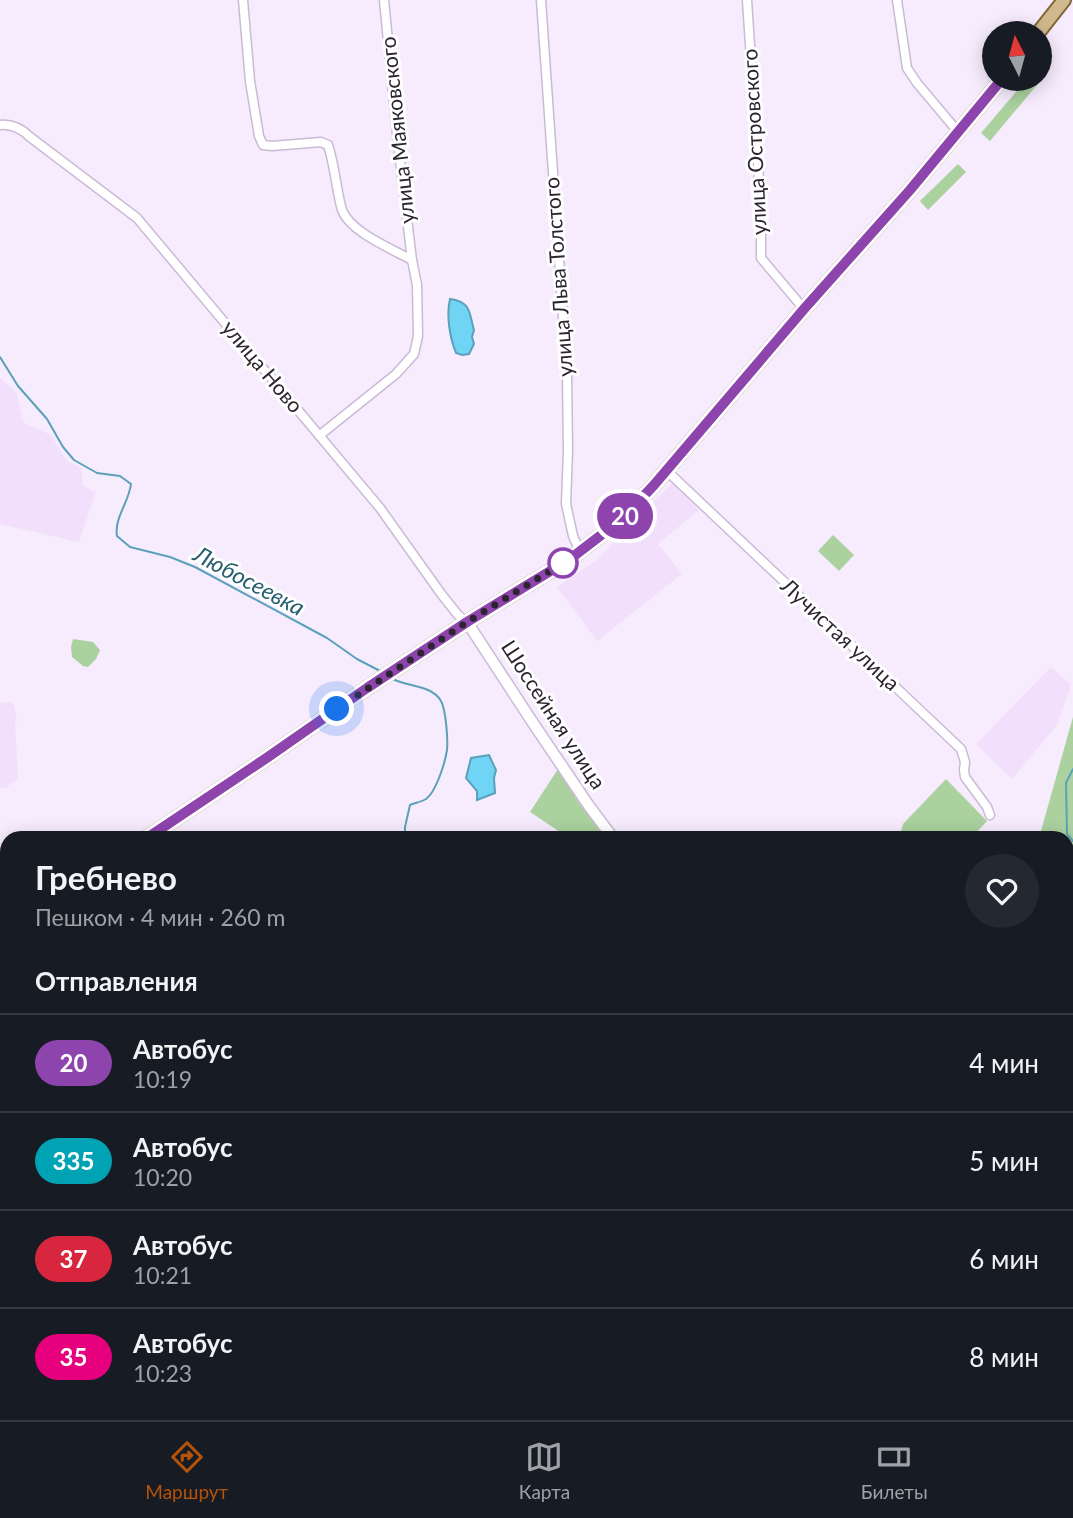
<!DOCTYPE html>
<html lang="ru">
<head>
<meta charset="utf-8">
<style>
  :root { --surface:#171b24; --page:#242831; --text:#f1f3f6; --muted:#9ea1a6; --line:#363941; --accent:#b45309 }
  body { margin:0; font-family:Lato,sans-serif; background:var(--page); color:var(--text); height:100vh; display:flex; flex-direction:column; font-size:26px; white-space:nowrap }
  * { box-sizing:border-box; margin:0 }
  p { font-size:23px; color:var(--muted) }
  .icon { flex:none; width:38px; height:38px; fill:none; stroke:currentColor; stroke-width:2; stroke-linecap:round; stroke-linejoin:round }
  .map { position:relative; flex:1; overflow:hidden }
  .details { position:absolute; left:0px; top:831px; width:1074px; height:590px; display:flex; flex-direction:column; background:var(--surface); border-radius:21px 21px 0 0; box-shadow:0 4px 18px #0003 }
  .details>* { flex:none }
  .badge { padding:0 14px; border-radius:23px; font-size:24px; line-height:46px }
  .needle { width:46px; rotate:354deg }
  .fabs { position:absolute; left:982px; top:21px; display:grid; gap:14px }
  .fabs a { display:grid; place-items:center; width:70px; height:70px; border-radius:50%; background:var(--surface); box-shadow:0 4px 18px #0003; font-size:35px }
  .you { position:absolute; width:35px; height:35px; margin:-18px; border:5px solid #fff; border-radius:50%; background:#1a73e8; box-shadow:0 0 0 10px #1a73e833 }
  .map>.badge { position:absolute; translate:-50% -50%; box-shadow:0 0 0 4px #fff }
  h2 { padding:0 35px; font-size:26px; line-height:63px }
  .round { display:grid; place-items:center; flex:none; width:74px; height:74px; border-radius:37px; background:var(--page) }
  .headline { display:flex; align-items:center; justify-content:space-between; height:119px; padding:0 35px }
  h1 { font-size:33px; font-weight:700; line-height:52px }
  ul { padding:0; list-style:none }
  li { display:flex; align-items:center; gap:21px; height:98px; padding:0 35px; border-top:2px solid var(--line) }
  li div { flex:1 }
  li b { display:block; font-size:26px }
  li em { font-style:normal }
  li .badge { min-width:77px; font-weight:700; text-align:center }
  .tab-bar { display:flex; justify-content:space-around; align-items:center; height:98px; border-top:2px solid var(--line); background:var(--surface); font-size:19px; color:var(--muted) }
  .tab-bar a { display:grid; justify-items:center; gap:4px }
  .tab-bar .active { color:var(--accent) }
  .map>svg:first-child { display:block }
  .built { fill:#f1dffc }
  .green { fill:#abd19f }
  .water { fill:#70d4f4; stroke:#5ca0b9; stroke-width:2 }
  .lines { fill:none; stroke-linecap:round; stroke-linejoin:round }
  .stream { stroke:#5ca0b9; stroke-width:2 }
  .minor-casing { stroke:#cbbad6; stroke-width:11 }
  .tertiary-casing { stroke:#cbbad6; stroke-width:13 }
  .primary-casing { stroke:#82673a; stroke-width:16 }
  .minor { stroke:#fff; stroke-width:8 }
  .tertiary { stroke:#fff; stroke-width:10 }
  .primary { stroke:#d0b98c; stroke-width:12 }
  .line-casing { stroke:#fff; stroke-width:16 }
  .line { stroke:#8e44ad; stroke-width:10 }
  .walk { stroke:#2c2530; stroke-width:7; stroke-dasharray:0 12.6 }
  .stop-dot { fill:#fff; stroke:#8e44ad; stroke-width:3.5 }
  .labels { text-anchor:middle; stroke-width:6; stroke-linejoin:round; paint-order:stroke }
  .street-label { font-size:21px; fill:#2c2530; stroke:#fefefe }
  .water-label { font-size:23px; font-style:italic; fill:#275e6f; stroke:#fefefe }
</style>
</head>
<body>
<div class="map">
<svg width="1073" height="1420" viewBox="0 0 1073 1420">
  <rect width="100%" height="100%" fill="#f7ecfe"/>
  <!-- built -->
  <g class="built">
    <polygon points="0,378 16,392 24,423 51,435 66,460 82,469 82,485 96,492 79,542 0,524"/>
    <polygon points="673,483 699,510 658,544 682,574 597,641 557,587 597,560 645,509"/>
    <polygon points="1051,667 1071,685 1057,725 1012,779 976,744"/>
    <polygon points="13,702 17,720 15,722 18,779 5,788 0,788 0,703"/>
    <polygon points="0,1259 7,1264 7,1414 113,1414 109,1420 0,1420"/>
  </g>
  <!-- green -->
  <g class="green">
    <polygon points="1027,79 1039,79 1041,80 990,141 981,133"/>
    <polygon points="958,164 966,172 928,210 920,201"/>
    <polygon points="833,535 854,555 839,571 818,551"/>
    <polygon points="73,639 93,642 100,650 96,659 88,667 83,666 72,657 71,647"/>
    <polygon points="1073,717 1073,892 1068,885 1068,838 1039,838"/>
    <polygon points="558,769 579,803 608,838 569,838 530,812"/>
    <polygon points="946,779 987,821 971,838 899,838 903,824"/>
    <polygon points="621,1414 844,1414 841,1420 636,1420"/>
  </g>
  <!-- water -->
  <g class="water">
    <path d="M450,299C472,302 469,314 474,330L472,337L474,344L469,354L462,355L456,353C450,338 446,316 450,299Z"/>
    <polygon points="489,755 496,770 494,778 495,793 477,800 477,791 466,778 471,758"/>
  </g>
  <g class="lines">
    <!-- stream -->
    <g class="stream">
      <path d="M0,357L18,386L47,419L63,447L74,460L97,473L120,476L131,484C129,502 114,518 117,536L130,547L170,557L195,567L327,638L357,659L382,672"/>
      <path d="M393,679C408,687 432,685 441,701C446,710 448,740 447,750C445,763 436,792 426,799C421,802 415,803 410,805L405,827V838"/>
      <polyline points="1073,769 1066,783 1067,834 1073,841"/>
      <polyline points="914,1414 915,1420"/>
    </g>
    <!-- minor casing -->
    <g class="minor-casing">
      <g id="minor">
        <path d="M243,0L250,81L259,136L263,145L272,146L321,142L328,145C335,166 336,189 342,210C350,232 392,249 412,260"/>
        <polyline points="541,0 567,374 568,450 566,504 573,536 580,552"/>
        <polyline points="747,0 761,210 761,258 804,309"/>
        <polyline points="897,0 907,68 917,83 959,133"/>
        <path d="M0,125C12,124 21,128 30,137L137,218L380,508L442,595L458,615L467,622"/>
        <polyline points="320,435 396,374 414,354 418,336 417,285 412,260 398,144 384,0"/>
        <polyline points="666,470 961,749 965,762 964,770 965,777 987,807 990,815"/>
        <polyline points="1068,1019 1073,1015"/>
        <polyline points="1068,1275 1073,1276"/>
        <polyline points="143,1420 147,1414"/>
      </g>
    </g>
    <!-- tertiary casing -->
    <g class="tertiary-casing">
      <g id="tertiary">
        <polyline points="467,622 533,723 589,806 613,838"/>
        <polyline points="1068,1303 1073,1306"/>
        <polyline points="374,1420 375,1414"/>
      </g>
    </g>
    <!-- primary casing -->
    <g class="primary-casing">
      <g id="primary">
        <polyline points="1038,33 1064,0"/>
        <polyline points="147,838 268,757 367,688 467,622 570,559 622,519 654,485 804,309 910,190 1002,79"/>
        <polyline points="0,927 7,923"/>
      </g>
    </g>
    <!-- minor -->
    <use href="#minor" class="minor"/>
    <!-- tertiary -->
    <use href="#tertiary" class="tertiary"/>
    <!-- primary -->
    <use href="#primary" class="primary"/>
  </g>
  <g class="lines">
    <!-- line casing -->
    <g class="line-casing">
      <polyline id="line" points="147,838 268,757 367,688 467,622 570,559 622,519 654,485 804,309 910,190 1002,79"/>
    </g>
    <!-- line -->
    <use href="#line" class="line"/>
    <!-- walk -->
    <polyline class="walk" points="337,709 467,622 563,563"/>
  </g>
  <!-- markers -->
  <circle class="stop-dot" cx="563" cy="563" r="14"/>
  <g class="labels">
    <!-- street labels -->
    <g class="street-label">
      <text transform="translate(398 130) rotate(-96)" y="7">улица Маяковского</text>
      <text transform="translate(755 142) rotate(-93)" y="7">улица Островского</text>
      <text transform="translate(559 277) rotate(-94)" y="7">улица Льва Толстого</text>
      <text transform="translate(262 367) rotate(50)" y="7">улица Ново</text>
      <text transform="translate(840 635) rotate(43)" y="7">Лучистая улица</text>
      <text transform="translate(553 715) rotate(57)" y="7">Шоссейная улица</text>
    </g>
    <!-- water labels -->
    <g class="water-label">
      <text transform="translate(249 581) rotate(28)" y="8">Любосеевка</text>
    </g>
  </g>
</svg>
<div class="fabs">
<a><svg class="needle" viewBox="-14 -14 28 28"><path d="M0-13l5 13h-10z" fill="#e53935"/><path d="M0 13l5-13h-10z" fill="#9ea1a6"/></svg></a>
</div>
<div class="you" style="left:337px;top:709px"></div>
<b class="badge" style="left:625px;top:516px;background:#8e44ad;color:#fff">20</b>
<section class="details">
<div class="headline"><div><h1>Гребнево</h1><p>Пешком · 4 мин · 260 m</p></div><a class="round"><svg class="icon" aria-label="heart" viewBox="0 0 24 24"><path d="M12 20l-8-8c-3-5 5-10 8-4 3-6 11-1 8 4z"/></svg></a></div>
<h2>Отправления</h2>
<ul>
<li><span class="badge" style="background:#8e44ad;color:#fff">20</span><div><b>Автобус</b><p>10:19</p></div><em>4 мин</em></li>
<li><span class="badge" style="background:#00a3b4;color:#fff">335</span><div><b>Автобус</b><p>10:20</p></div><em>5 мин</em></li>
<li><span class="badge" style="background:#d7263d;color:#fff">37</span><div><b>Автобус</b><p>10:21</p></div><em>6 мин</em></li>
<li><span class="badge" style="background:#e6007e;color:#fff">35</span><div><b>Автобус</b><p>10:23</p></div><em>8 мин</em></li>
</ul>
</section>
</div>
<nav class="tab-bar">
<a class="active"><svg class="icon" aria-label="directions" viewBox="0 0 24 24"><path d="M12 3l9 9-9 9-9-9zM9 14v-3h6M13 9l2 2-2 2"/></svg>Маршрут</a>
<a><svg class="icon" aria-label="map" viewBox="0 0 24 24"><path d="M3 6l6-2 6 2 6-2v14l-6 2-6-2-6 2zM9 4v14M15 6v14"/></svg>Карта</a>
<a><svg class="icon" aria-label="tickets" viewBox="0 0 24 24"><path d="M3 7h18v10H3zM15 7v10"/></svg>Билеты</a>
</nav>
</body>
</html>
